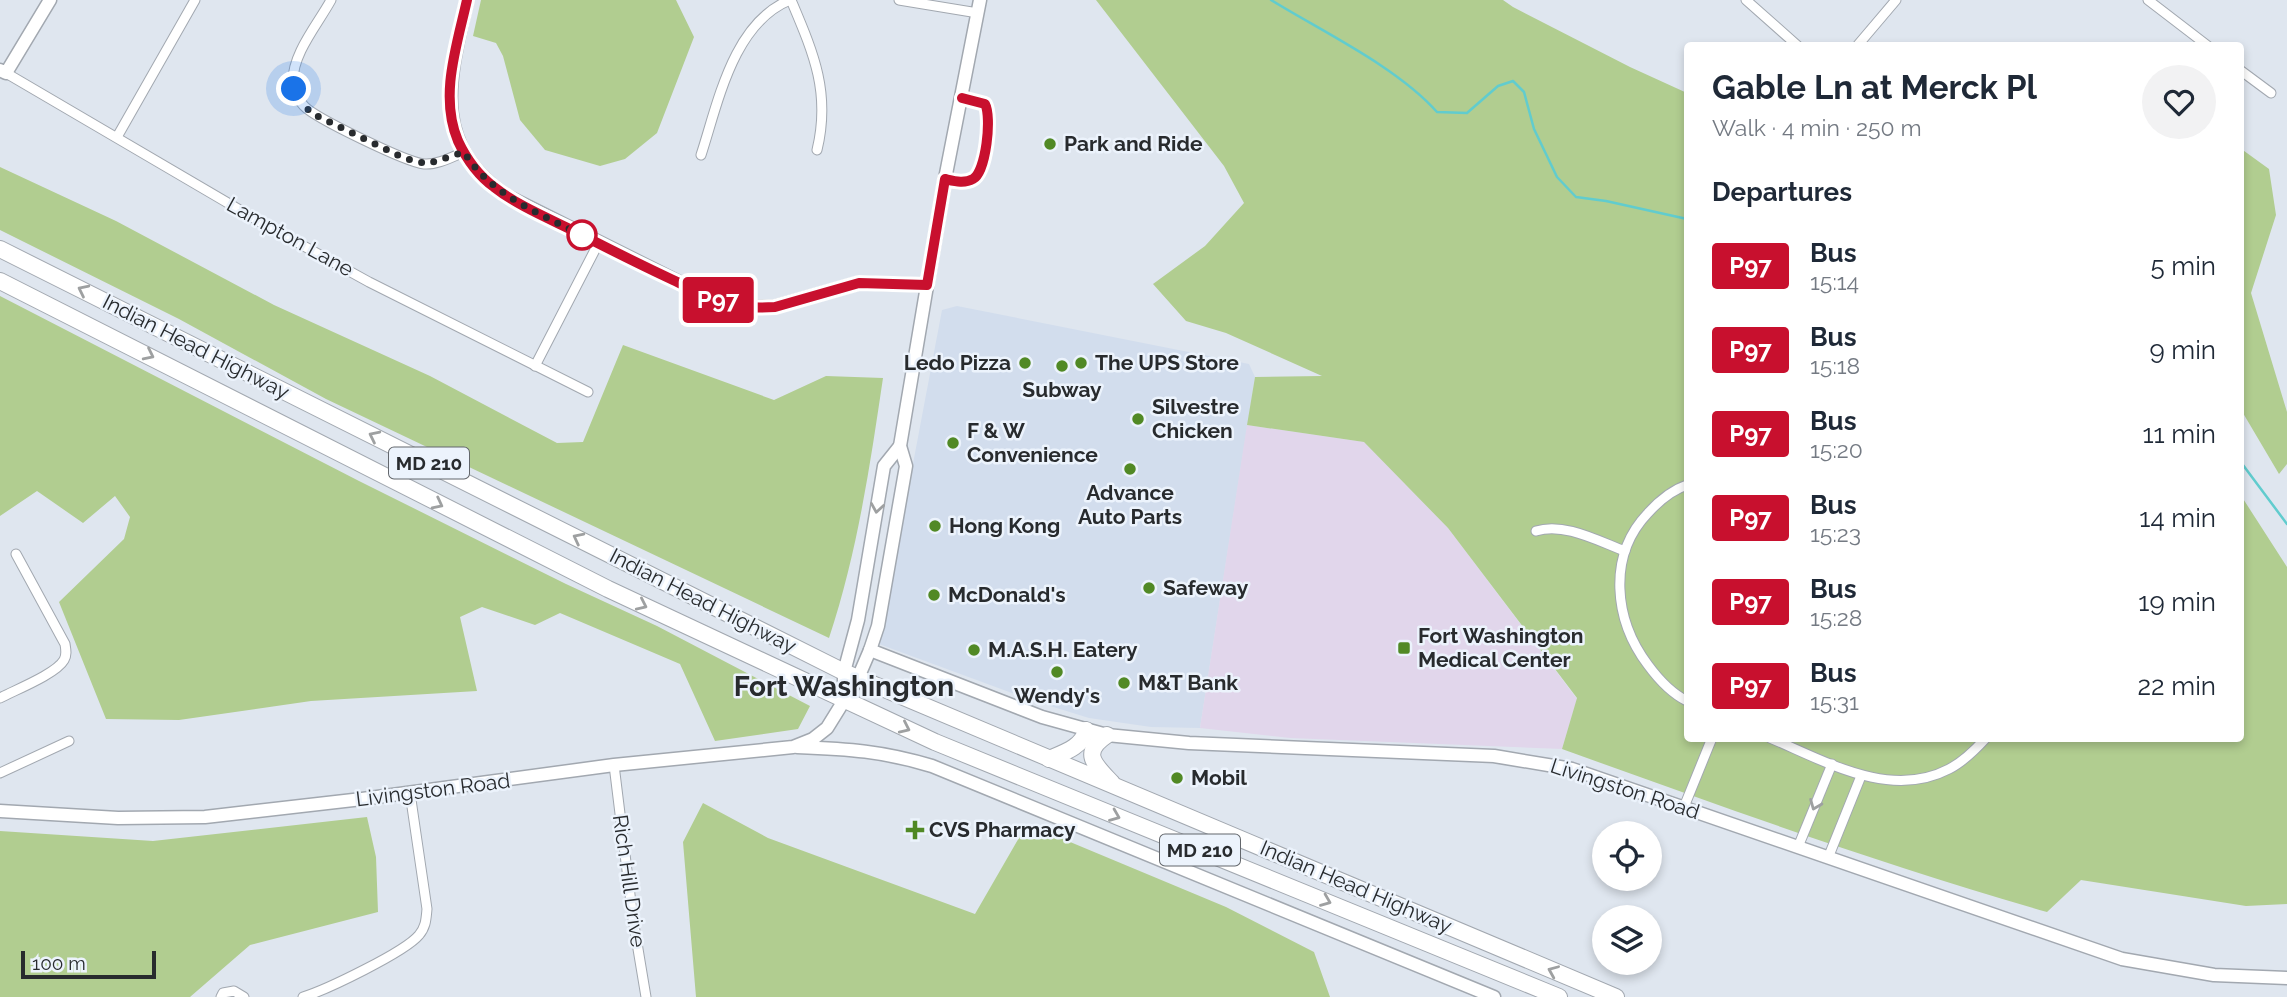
<!DOCTYPE html>
<html lang="en">
<head>
<meta charset="utf-8">
<style>
  :root { --surface:#fff; --page:#f2f2f3; --text:#1f2937; --muted:#747a83 }
  body { margin:0; font-family:Raleway,sans-serif; background:var(--page); color:var(--text); height:100vh; display:flex; flex-direction:column; font-size:26px; white-space:nowrap }
  * { box-sizing:border-box; margin:0 }
  p { font-size:23px; color:var(--muted) }
  .icon { flex:none; width:38px; height:38px; fill:none; stroke:currentColor; stroke-width:2; stroke-linecap:round; stroke-linejoin:round }
  .map { position:relative; flex:1; overflow:hidden }
  .side { position:absolute; left:1684px; top:42px; width:560px; height:700px; display:flex; flex-direction:column; background:var(--surface); border-radius:7px; box-shadow:0 4px 10px #0003 }
  .side>* { flex:none }
  .badge { padding:0 14px; border-radius:5px; font-size:24px; line-height:46px }
  .controls { position:absolute; left:1592px; top:821px; display:grid; gap:14px }
  .controls a { display:grid; place-items:center; width:70px; height:70px; border-radius:50%; background:var(--surface); box-shadow:0 4px 10px #0003; font-size:35px }
  .scale { position:absolute; left:21px; bottom:18px; width:135px; box-sizing:border-box; padding-left:7px; border:4px solid #282b2e; border-top:0; font-size:19px; line-height:24px; white-space:nowrap; color:#282b2e; -webkit-text-stroke:5px #ecf3fc; paint-order:stroke }
  .you { position:absolute; width:35px; height:35px; margin:-18px; border:5px solid #fff; border-radius:50%; background:#1a73e8; box-shadow:0 0 0 10px #1a73e833 }
  .map>.badge { position:absolute; translate:-50% -50%; box-shadow:0 0 0 4px #fff }
  h2 { padding:0 28px; font-size:26px; line-height:63px }
  .round { display:grid; place-items:center; flex:none; width:74px; height:74px; border-radius:37px; background:var(--page) }
  .overview { display:flex; align-items:center; justify-content:space-between; height:119px; padding:0 28px }
  h1 { font-size:33px; font-weight:700; line-height:52px }
  ul { padding:0; list-style:none }
  li { display:flex; align-items:center; gap:21px; height:84px; padding:0 28px }
  li div { flex:1 }
  li b { display:block; font-size:26px }
  li em { font-style:normal }
  li .badge { min-width:77px; font-weight:700; text-align:center }
  .map>svg:first-child { display:block }
  .built { fill:#d2dded }
  .medical { fill:#e1d6eb }
  .green { fill:#b1cd90 }
  .lines { fill:none; stroke-linecap:round; stroke-linejoin:round }
  .stream { stroke:#61ccce; stroke-width:2.5 }
  .street-casing { stroke:#a2a8b0; stroke-width:11 }
  .secondary-casing { stroke:#a2a8b0; stroke-width:15 }
  .highway-casing { stroke:#a2a8b0; stroke-width:18 }
  .street { stroke:#fff; stroke-width:9 }
  .secondary { stroke:#fff; stroke-width:12 }
  .highway { stroke:#fff; stroke-width:16 }
  .oneway { stroke:#9ea0a1 }
  .line-casing { stroke:#fff; stroke-width:16 }
  .line { stroke:#c8102e; stroke-width:10 }
  .walk { stroke:#282b2e; stroke-width:7; stroke-dasharray:0 12.6 }
  .poi-dot { fill:#518925; stroke:#ecf3fc; stroke-width:2.5 }
  .stop-dot { fill:#fff; stroke:#c8102e; stroke-width:3.5 }
  .labels { text-anchor:middle; stroke-width:5; stroke-linejoin:round; paint-order:stroke }
  .shield { fill:#ecf3fc; stroke:#63676c; stroke-width:2 }
  .shield-label { font-size:19px; font-weight:bold; fill:#282b2e }
  .poi-label { font-size:21px; font-weight:bold; fill:#282b2e; stroke:#ecf3fc; text-anchor:start }
  .street-label { font-size:21px; fill:#282b2e; stroke:#ecf3fc }
  .district-label { font-size:28px; font-weight:bold; fill:#282b2e; stroke:#ecf3fc }
</style>
</head>
<body>
<div class="map">
<svg width="2287" height="997" viewBox="0 0 2287 997">
  <rect width="100%" height="100%" fill="#dfe6ef"/>
  <!-- built -->
  <polygon class="built" points="957,306 1249,364 1255,377 1200,728 1151,727 1089,718 1031,700 879,644 942,310"/>
  <!-- medical -->
  <polygon class="medical" points="1247,425 1364,442 1448,528 1577,699 1562,749 1290,738 1200,728"/>
  <!-- green -->
  <g class="green">
    <polygon points="481,0 676,0 694,37 657,133 625,159 600,166 545,150 520,120 503,56 496,43 473,36"/>
    <path d="M1096,0H1503L1513,7L1630,67L1687,93V738H2240V494L2287,567V904L2246,906L2081,880L2047,912C1883,865 1723,807 1562,749L1577,698L1448,528L1364,442L1247,425L1255,377L1322,376L1226,333L1186,321L1153,284L1205,246L1244,203L1224,166Z"/>
    <polygon points="2240,148 2269,169 2276,215 2251,293 2287,412 2287,464 2279,474 2240,408"/>
    <path d="M0,167L116,221L274,305L430,376L557,443L583,442L623,345L774,400L826,376L883,378C870,466 857,554 829,638L326,399L179,319L0,230Z"/>
    <polygon points="0,296 359,481 566,584 657,626 810,706 798,729 715,741 680,664 560,613 535,625 482,607 460,617 477,691 311,701 179,720 106,719 59,602 124,539 130,517 115,496 83,523 37,491 0,516"/>
    <polygon points="703,803 768,838 975,914 1027,824 1226,907 1314,952 1330,997 696,997 683,842"/>
    <polygon points="367,817 376,857 378,912 250,945 190,997 0,997 0,831 153,841"/>
  </g>
  <g class="lines">
    <!-- stream -->
    <g class="stream">
      <path d="M1271,0C1323,32 1397,67 1437,112L1467,113L1498,86L1513,81L1524,92L1534,129L1557,177L1576,197L1606,201L1687,219"/>
      <polyline points="2240,461 2287,524"/>
    </g>
    <!-- street casing -->
    <g class="street-casing">
      <g id="street">
        <path d="M331,0C318,24 292,54 293,82C293,91 298,100 304,106C315,118 406,162 424,164C437,165 452,157 464,152"/>
        <path d="M791,0C813,52 831,92 817,150"/>
        <polyline points="899,0 978,13"/>
        <polyline points="1746,0 1798,46"/>
        <polyline points="2148,0 2208,46"/>
        <polyline points="1857,46 1896,0"/>
        <polyline points="2240,70 2271,93"/>
        <polyline points="6,73 262,223 369,282 588,392"/>
        <polyline points="117,137 195,0"/>
        <path d="M701,155C718,103 733,23 790,0"/>
        <polyline points="535,366 598,244"/>
        <path d="M1687,485C1672,490 1658,502 1648,513C1607,556 1614,620 1648,665C1659,680 1671,693 1687,701"/>
        <path d="M1536,531C1564,522 1598,541 1625,551"/>
        <path d="M0,698C15,690 56,674 64,660C67,655 66,650 65,644L16,554"/>
        <path d="M1770,738C1825,761 1890,800 1949,769C1963,762 1975,750 1986,738"/>
        <polyline points="614,765 633,919 646,997"/>
        <polyline points="0,773 69,741"/>
        <polyline points="1684,807 1712,738"/>
        <polyline points="1798,847 1832,764"/>
        <polyline points="1828,858 1861,776"/>
        <polyline points="221,997 223,993 234,991 244,997"/>
        <path d="M303,997C326,990 405,952 419,935C426,927 426,919 427,909L410,793"/>
      </g>
    </g>
    <!-- secondary casing -->
    <g class="secondary-casing">
      <g id="secondary">
        <path d="M467,0C450,77 429,142 505,195L705,295L745,307H774L859,283L927,285"/>
        <polyline points="0,70 6,73 50,0"/>
        <polyline points="870,650 1042,717 1107,735 1189,743 1494,756 1572,769 2122,959 2214,975 2287,978"/>
        <polyline points="844,698 844,672 858,620 884,466 900,446"/>
        <path d="M797,747C848,749 883,751 932,766L1494,997"/>
        <polyline points="0,811 118,818 205,817 362,799 614,765 793,747 813,739 827,728 858,678 870,650 878,626 906,466 900,446 945,179 980,0"/>
      </g>
    </g>
    <!-- highway casing -->
    <g class="highway-casing">
      <g id="highway">
        <polyline points="0,249 844,672 1616,997"/>
        <polyline points="0,281 608,589 935,742 1559,997"/>
        <path d="M1107,735C1080,753 1095,765 1112,783"/>
        <path d="M1049,759C1063,753 1083,747 1086,730"/>
      </g>
    </g>
    <!-- street -->
    <use href="#street" class="street"/>
    <!-- secondary -->
    <use href="#secondary" class="secondary"/>
    <!-- highway -->
    <use href="#highway" class="highway"/>
  </g>
  <!-- one-way arrows -->
  <defs><path id="oneway-chevron" d="M-2-3.5L2.5 0L-2 3.5" fill="none" stroke-width="1.6" stroke-linecap="round" stroke-linejoin="round" transform="scale(1.75)"/></defs>
  <g class="oneway">
    <use href="#oneway-chevron" transform="translate(83 290) rotate(-154)"/>
    <use href="#oneway-chevron" transform="translate(149 355) rotate(26)"/>
    <use href="#oneway-chevron" transform="translate(374 436) rotate(-154)"/>
    <use href="#oneway-chevron" transform="translate(438 504) rotate(27)"/>
    <use href="#oneway-chevron" transform="translate(877 508) rotate(99)"/>
    <use href="#oneway-chevron" transform="translate(578 538) rotate(-153)"/>
    <use href="#oneway-chevron" transform="translate(642 605) rotate(25)"/>
    <use href="#oneway-chevron" transform="translate(905 728) rotate(25)"/>
    <use href="#oneway-chevron" transform="translate(1815 805) rotate(112)"/>
    <use href="#oneway-chevron" transform="translate(1115 816) rotate(22)"/>
    <use href="#oneway-chevron" transform="translate(1326 901) rotate(22)"/>
    <use href="#oneway-chevron" transform="translate(1553 971) rotate(-157)"/>
  </g>
  <g class="lines">
    <!-- line casing -->
    <g class="line-casing">
      <path id="line" d="M467,0C457,45 439,96 458,141C466,158 479,176 494,187C518,206 550,219 578,233C609,249 641,265 673,280C692,289 712,299 732,305C746,308 760,308 775,307L859,283L927,285L945,179C954,181 964,184 973,179C986,172 992,117 985,104L962,98"/>
    </g>
    <!-- line -->
    <use href="#line" class="line"/>
    <!-- walk -->
    <path class="walk" d="M294,89L298,98L311,113L404,158L427,164L464,152C491,195 538,213 582,235"/>
  </g>
  <!-- markers -->
  <g class="poi-dot">
    <circle cx="1050" cy="144" r="7"/>
    <circle cx="1025" cy="363" r="7"/>
    <circle cx="1081" cy="363" r="7"/>
    <circle cx="1062" cy="366" r="7"/>
    <circle cx="1138" cy="419" r="7"/>
    <circle cx="953" cy="443" r="7"/>
    <circle cx="1130" cy="469" r="7"/>
    <circle cx="935" cy="526" r="7"/>
    <circle cx="1149" cy="588" r="7"/>
    <circle cx="934" cy="595" r="7"/>
    <rect x="1397" y="641" width="14" height="14" rx="3.5"/>
    <circle cx="974" cy="650" r="7"/>
    <circle cx="1057" cy="672" r="7"/>
    <circle cx="1124" cy="683" r="7"/>
    <circle cx="1177" cy="778" r="7"/>
    <path d="M911.5 819.5h7v7h7v7h-7v7h-7v-7h-7v-7h7z"/>
  </g>
  <circle class="stop-dot" cx="582" cy="235" r="14"/>
  <g class="labels">
    <!-- shield labels -->
    <g class="shield">
      <rect x="389" y="447.5" width="80" height="31" rx="5"/>
      <rect x="1160" y="834.5" width="80" height="31" rx="5"/>
    </g>
    <g class="shield-label">
      <text x="429" y="470">MD 210</text>
      <text x="1200" y="857">MD 210</text>
    </g>
    <!-- poi labels -->
    <g class="poi-label">
      <text x="1064" y="151">Park and Ride</text>
      <text x="1011" y="370" text-anchor="end">Ledo Pizza</text>
      <text x="1095" y="370">The UPS Store</text>
      <text x="1062" y="397" text-anchor="middle">Subway</text>
      <text x="1152" y="414">Silvestre<tspan x="1152" dy="24">Chicken</tspan></text>
      <text x="967" y="438">F &amp; W<tspan x="967" dy="24">Convenience</tspan></text>
      <text x="1130" y="500" text-anchor="middle">Advance<tspan x="1130" dy="24">Auto Parts</tspan></text>
      <text x="949" y="533">Hong Kong</text>
      <text x="1163" y="595">Safeway</text>
      <text x="948" y="602">McDonald's</text>
      <text x="1418" y="643">Fort Washington<tspan x="1418" dy="24">Medical Center</tspan></text>
      <text x="988" y="657">M.A.S.H. Eatery</text>
      <text x="1138" y="690">M&amp;T Bank</text>
      <text x="1057" y="703" text-anchor="middle">Wendy's</text>
      <text x="1191" y="785">Mobil</text>
      <text x="929" y="837">CVS Pharmacy</text>
    </g>
    <!-- street labels -->
    <g class="street-label">
      <text transform="translate(290 237) rotate(29)" y="7">Lampton Lane</text>
      <text transform="translate(196 347) rotate(27)" y="7">Indian Head Highway</text>
      <text transform="translate(703 601) rotate(27)" y="7">Indian Head Highway</text>
      <text transform="translate(1625 789) rotate(18)" y="7">Livingston Road</text>
      <text transform="translate(433 790) rotate(-7)" y="7">Livingston Road</text>
      <text transform="translate(629 881) rotate(82)" y="7">Rich Hill Drive</text>
      <text transform="translate(1356 887) rotate(23)" y="7">Indian Head Highway</text>
    </g>
    <!-- district labels -->
    <g class="district-label">
      <text x="844" y="696">Fort Washington</text>
    </g>
  </g>
</svg>
<div class="controls">
<a><svg class="icon" aria-label="locate" viewBox="0 0 24 24"><circle cx="12" cy="12" r="6"/><path d="M12 2v4M12 18v4M2 12h4M18 12h4"/></svg></a>
<a><svg class="icon" aria-label="layers" viewBox="0 0 24 24"><path d="M12 4l9 5-9 5-9-5zM3 14l9 5 9-5"/></svg></a>
</div>
<div class="scale">100 m</div>
<div class="you" style="left:294px;top:89px"></div>
<b class="badge" style="left:718px;top:300px;background:#c8102e;color:#fff">P97</b>
<section class="side">
<div class="overview"><div><h1>Gable Ln at Merck Pl</h1><p>Walk · 4 min · 250 m</p></div><a class="round"><svg class="icon" aria-label="heart" viewBox="0 0 24 24"><path d="M12 20l-8-8c-3-5 5-10 8-4 3-6 11-1 8 4z"/></svg></a></div>
<h2>Departures</h2>
<ul>
<li><span class="badge" style="background:#c8102e;color:#fff">P97</span><div><b>Bus</b><p>15:14</p></div><em>5 min</em></li>
<li><span class="badge" style="background:#c8102e;color:#fff">P97</span><div><b>Bus</b><p>15:18</p></div><em>9 min</em></li>
<li><span class="badge" style="background:#c8102e;color:#fff">P97</span><div><b>Bus</b><p>15:20</p></div><em>11 min</em></li>
<li><span class="badge" style="background:#c8102e;color:#fff">P97</span><div><b>Bus</b><p>15:23</p></div><em>14 min</em></li>
<li><span class="badge" style="background:#c8102e;color:#fff">P97</span><div><b>Bus</b><p>15:28</p></div><em>19 min</em></li>
<li><span class="badge" style="background:#c8102e;color:#fff">P97</span><div><b>Bus</b><p>15:31</p></div><em>22 min</em></li>
</ul>
</section>
</div>
</body>
</html>
